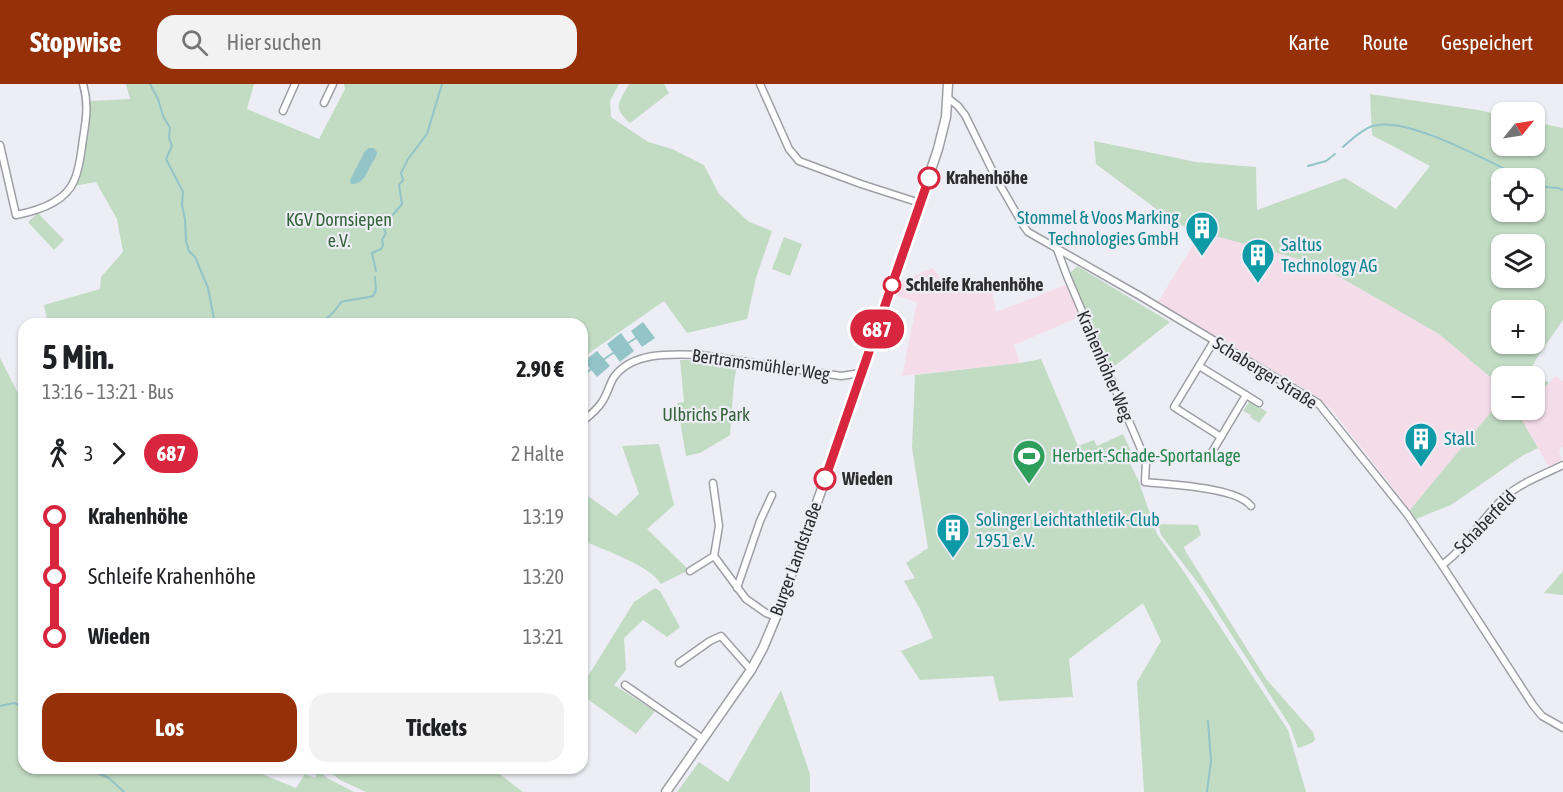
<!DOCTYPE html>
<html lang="de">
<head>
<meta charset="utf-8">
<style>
  :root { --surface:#fff; --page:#f2f2f2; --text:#202124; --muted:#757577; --accent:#963008 }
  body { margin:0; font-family:"Asap Condensed",sans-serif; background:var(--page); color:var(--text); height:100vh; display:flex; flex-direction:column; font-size:22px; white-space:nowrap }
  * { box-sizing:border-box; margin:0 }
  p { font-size:20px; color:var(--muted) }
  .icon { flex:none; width:33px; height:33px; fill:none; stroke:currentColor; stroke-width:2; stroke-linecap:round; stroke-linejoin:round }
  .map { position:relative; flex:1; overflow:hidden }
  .drawer { position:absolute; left:18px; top:234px; width:570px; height:456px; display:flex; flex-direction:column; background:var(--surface); border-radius:18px; box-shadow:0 2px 4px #0004 }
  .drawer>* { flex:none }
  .badge { padding:0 12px; border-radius:20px; font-size:21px; line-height:39px }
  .needle { width:39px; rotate:60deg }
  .buttons { position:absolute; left:1491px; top:18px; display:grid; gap:12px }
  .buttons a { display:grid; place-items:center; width:54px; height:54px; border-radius:12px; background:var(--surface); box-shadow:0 2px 4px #0004; font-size:30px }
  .map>.badge { position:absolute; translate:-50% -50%; box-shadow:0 0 0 3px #fff }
  .legs { display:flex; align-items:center; gap:9px; height:66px; padding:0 24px; font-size:20px }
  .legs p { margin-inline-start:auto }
  .headline { display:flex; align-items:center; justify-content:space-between; height:102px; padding:0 24px }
  h1 { font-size:33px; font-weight:700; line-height:45px }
  .button { display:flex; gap:12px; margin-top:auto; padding:12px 24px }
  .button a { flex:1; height:69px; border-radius:18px; background:var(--accent); color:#fff; font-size:24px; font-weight:700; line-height:69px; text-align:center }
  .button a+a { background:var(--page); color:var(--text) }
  ul { padding:0 24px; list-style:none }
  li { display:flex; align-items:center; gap:21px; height:60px; font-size:22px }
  li i { display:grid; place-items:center; width:9px; height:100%; margin:0 8px; background:currentColor }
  li i::after { content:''; width:15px; height:15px; margin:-8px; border:4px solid; border-radius:50%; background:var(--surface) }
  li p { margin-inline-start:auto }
  li:first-child i { background:linear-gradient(#0000 50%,currentColor 0) }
  li:last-child i { background:linear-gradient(currentColor 50%,#0000 0) }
  header { display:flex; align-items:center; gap:36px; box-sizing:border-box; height:84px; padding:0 30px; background:var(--accent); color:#fff }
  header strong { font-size:28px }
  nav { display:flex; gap:33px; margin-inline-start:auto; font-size:21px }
  .search { width:420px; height:54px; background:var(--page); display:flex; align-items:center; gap:15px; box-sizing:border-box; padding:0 21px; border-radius:18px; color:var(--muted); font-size:22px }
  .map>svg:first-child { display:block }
  .industrial { fill:#f4dde9 }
  .green { fill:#c2dbc3; fill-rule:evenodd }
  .water { fill:#92c4c8 }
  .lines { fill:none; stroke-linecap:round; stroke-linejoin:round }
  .stream { stroke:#92c4c8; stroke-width:2 }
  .minor-casing { stroke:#9e9fa5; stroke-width:9 }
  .secondary-casing { stroke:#9e9fa5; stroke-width:11 }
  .minor { stroke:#fff; stroke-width:6 }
  .secondary { stroke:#fff; stroke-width:8 }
  .line-1-casing { stroke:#fff; stroke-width:14 }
  .line-1 { stroke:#d7263d; stroke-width:9 }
  .stop-1-dot { fill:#fff; stroke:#d7263d; stroke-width:3 }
  .labels { text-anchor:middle; stroke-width:4.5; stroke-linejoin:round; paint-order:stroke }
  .stop-label { font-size:18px; font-weight:bold; fill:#2d2d30; stroke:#edeef5; text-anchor:start }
  .culture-label { font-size:18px; fill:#0d838f; stroke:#edeef5; text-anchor:start }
  .park-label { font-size:18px; fill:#346239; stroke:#edeef5 }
  .street-label { font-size:18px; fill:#2d2d30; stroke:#edeef5 }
  .leisure-label { font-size:18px; fill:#27864d; stroke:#edeef5; text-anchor:start }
</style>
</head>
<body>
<header>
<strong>Stopwise</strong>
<div class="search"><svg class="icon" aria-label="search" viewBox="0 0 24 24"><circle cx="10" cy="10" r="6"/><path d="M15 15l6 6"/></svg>Hier suchen</div>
<nav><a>Karte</a><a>Route</a><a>Gespeichert</a></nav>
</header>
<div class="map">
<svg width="1563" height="708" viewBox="0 0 1563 708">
  <rect width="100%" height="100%" fill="#edeef5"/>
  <!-- industrial -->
  <g class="industrial">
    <polygon points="1201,148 1317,180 1439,250 1501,302 1501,316 1410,426 1332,326 1316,312 1158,218"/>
    <polygon points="933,184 946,202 990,196 996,228 1070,199 1084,231 1014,261 1020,279 902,292 917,218 897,212 905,195"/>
    <polygon points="1555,292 1563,297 1563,362 1559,367 1562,376 1549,383 1520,333 1526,326 1534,326 1535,316"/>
  </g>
  <!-- green -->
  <g class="green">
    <polygon points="126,0 254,0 247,25 319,55 345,5 344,0 619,0 610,17 611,33 648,58 672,65 704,81 719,110 749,138 772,147 756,194 747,235 687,249 664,217 582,274 582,240 48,240 44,221 100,205 101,193 123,168 117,135 96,98 74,102 81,88 90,17 130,15"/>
    <path d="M629,0H664L669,9L630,39C612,23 619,19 629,0Z"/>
    <path d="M1370,10L1478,26L1501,31L1502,62H1534L1535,38L1563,44V236C1551,254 1537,271 1528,291L1531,292H1502L1501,302L1439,250L1317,180L1201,148L1175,139L1096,80L1094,57L1196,78L1256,83L1257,126L1345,94L1396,125L1430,82L1372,51ZM1502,94H1534V128H1502ZM1502,160H1534V194H1502ZM1502,226H1534V260H1502Z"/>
    <polygon points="38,129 64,156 54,166 28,138"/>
    <polygon points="784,153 802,160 790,192 772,185"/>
    <polygon points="1077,182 1170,238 1112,284 1105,272 1069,190"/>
    <polygon points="0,274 24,321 24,684 258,684 257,688 296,704 305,690 315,694 318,685 327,694 354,708 0,708"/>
    <polygon points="1041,275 1078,362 1094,356 1097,362 1123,350 1135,376 1130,379 1139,398 1157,450 1184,488 1288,646 1306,708 1144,708 1137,598 1161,557 1143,519 1069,575 1073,613 999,617 993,592 920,596 901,567 933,554 920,525 904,497 915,494 906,479 928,464 912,364 915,291 1020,279"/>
    <polygon points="680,276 697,276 737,281 734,298 730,351 700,369 686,372 677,319 684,318"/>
    <polygon points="1535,294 1549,298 1535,316 1534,294"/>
    <polygon points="1501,316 1502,326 1526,326 1520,333 1538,364 1522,372 1451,421 1416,435 1410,426"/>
    <polygon points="1250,317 1267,328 1259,339 1250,333 1251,331 1243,327"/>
    <path d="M659,360L674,421L647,445L689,486L661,500C650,481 603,466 582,456V405L588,412L616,432L639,410L622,362Z"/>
    <polygon points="1158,440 1198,441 1201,451 1184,463 1186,468 1266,595 1313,648 1315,656 1312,659 1298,664 1290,642 1201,503 1161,451"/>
    <polygon points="1563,487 1563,511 1544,509"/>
    <polygon points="655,504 660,507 680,543 667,553 643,536 624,554 626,586 614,601 655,627 636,650 582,611 582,602 634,518"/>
    <polygon points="781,606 810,690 810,708 677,708 699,678 728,698"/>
    <polygon points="325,684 492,684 523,708 366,708 340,696"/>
  </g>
  <!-- water -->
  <g class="water">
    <path d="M369,64H374L377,68C376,75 374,76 371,81C365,91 364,100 351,100L350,96L365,67Z"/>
    <polygon points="643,238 655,254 642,263 631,247"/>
    <polygon points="621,249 634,267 620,278 607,260"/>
    <polygon points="597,267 610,282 597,293 584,277"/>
  </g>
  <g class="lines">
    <!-- stream -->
    <g class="stream">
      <polyline points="150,0 158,15 163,32 170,44 169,54 172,62 166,75 183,108 182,121 185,135 186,157 189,167 195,173 208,204 215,240"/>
      <path d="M1343,63C1351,56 1362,45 1373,42C1405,32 1480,73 1511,88L1521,94"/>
      <polyline points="1308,82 1326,77 1335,70"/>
      <polyline points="1534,102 1558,104 1563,106"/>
      <polyline points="376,187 372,169 381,165 383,161 382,156 386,149 384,145 391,133 402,120 399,101 403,96 401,89 408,75 427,50 442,0"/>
      <path d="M316,240C327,236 335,228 341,218C352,215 362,215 373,212L376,206L375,193"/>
      <polyline points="628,259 636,254"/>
      <polyline points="603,276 613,269"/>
      <polyline points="582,292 591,285"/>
      <polyline points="0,622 14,619 24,623"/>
      <polyline points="89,684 93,687 109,694 124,708"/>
      <polyline points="1207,708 1211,677 1208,637"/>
    </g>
    <!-- minor casing -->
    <g class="minor-casing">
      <g id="minor">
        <polyline points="760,0 789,65 799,77 861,100 920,119"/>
        <polyline points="948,14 958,22 965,31 996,94 1023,141 1028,148 1140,212 1318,319 1407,430 1442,481 1533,621 1542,632 1563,644"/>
        <polyline points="324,19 333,0"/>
        <polyline points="283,27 295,0"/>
        <path d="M0,61L16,131C37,127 65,118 74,97C80,84 81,69 83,55C86,36 89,20 83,0"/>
        <path d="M1057,165L1067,192L1146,377L1145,398C1170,401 1236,403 1251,422"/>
        <polyline points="1214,257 1174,323 1221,353"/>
        <polyline points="1199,282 1259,319"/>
        <path d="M582,338C589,332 597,326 602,318C607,311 609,301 614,293C633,267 673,270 701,271L841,292L861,289"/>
        <polyline points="1212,368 1246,311"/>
        <polyline points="713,399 719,442 714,472 746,515 766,529 776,533"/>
        <path d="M1442,481C1467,463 1482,433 1505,413C1520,399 1545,390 1563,381"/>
        <polyline points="690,487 714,472"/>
        <polyline points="737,504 760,437 772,411"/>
        <polyline points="679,579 710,557 721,552 751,586"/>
        <polyline points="625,601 703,655"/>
      </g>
    </g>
    <!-- secondary casing -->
    <g class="secondary-casing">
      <polyline id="secondary" points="666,708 751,586 763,564 776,533 844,343 938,65 946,33 948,0"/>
    </g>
    <!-- minor -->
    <use href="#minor" class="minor"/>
    <!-- secondary -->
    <use href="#secondary" class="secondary"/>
  </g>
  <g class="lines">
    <!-- line-1 casing -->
    <g class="line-1-casing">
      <polyline id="line-1" points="825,395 929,94"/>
    </g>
    <!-- line-1 -->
    <use href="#line-1" class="line-1"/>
  </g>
  <!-- icons -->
  <defs>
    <g id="building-pin" transform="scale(1.725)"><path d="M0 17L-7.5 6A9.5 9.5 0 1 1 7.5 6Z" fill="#0f9aa8" stroke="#edeef5"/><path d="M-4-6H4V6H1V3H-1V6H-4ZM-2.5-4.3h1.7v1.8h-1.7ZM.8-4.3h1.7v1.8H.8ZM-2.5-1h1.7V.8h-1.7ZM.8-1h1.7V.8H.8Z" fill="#fff"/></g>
    <g id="stadium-pin" transform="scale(1.725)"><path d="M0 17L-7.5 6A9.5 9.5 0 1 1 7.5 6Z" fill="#2e9e5b" stroke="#edeef5"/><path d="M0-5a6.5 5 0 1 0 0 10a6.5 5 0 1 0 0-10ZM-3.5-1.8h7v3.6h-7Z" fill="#fff"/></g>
  </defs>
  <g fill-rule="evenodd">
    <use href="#building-pin" x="1202" y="144"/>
    <use href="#building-pin" x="1258" y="171"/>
    <use href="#building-pin" x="1421" y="355"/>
    <use href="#stadium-pin" x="1029" y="372"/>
    <use href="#building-pin" x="953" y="446"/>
  </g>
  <!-- markers -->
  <g class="stop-1-dot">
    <circle cx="929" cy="94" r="10"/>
    <circle cx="892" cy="201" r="8"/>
    <circle cx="825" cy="395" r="10"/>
  </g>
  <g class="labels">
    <!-- stop labels -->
    <g class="stop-label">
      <text x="946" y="100">Krahenhöhe</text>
      <text x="906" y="207">Schleife Krahenhöhe</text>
      <text x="842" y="401">Wieden</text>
    </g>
    <!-- culture labels -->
    <g class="culture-label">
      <text x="1179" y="140" text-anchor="end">Stommel &amp; Voos Marking<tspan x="1179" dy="21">Technologies GmbH</tspan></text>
      <text x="1281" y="167">Saltus<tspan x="1281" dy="21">Technology AG</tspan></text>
      <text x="1444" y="361">Stall</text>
      <text x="976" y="442">Solinger Leichtathletik-Club<tspan x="976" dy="21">1951 e.V.</tspan></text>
    </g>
    <!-- park labels -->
    <g class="park-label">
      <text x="339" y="142">KGV Dornsiepen<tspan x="339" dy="21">e.V.</tspan></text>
      <text x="706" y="337">Ulbrichs Park</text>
    </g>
    <!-- street labels -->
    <g class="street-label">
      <text transform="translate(761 281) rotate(8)" y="6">Bertramsmühler Weg</text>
      <text transform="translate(1105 282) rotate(67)" y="6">Krahenhöher Weg</text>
      <text transform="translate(1265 289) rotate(32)" y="6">Schaberger Straße</text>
      <text transform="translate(1485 438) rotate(-46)" y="6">Schaberfeld</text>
      <text transform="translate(796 475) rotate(-70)" y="6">Burger Landstraße</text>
    </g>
    <!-- leisure labels -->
    <g class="leisure-label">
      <text x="1052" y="378">Herbert-Schade-Sportanlage</text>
    </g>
  </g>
</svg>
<div class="buttons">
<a><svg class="needle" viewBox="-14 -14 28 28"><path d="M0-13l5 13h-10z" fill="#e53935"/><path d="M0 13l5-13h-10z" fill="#757577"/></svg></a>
<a><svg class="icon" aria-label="locate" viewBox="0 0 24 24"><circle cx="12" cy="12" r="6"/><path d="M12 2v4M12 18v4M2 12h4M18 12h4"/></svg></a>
<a><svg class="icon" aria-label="layers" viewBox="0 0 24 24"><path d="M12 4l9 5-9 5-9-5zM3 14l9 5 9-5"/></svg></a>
<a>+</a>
<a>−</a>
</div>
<b class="badge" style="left:877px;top:245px;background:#d7263d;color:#fff">687</b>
<section class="drawer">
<div class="headline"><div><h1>5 Min.</h1><p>13:16 – 13:21 · Bus</p></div><b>2.90 €</b></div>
<div class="legs"><svg class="icon" aria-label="walk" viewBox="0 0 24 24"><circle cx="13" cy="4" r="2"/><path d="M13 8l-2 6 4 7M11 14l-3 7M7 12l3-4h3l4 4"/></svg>3<svg class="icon" aria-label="forward" viewBox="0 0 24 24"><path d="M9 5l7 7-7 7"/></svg><b class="badge" style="background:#d7263d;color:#fff">687</b><p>2 Halte</p></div>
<ul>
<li><i style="color:#d7263d"></i><b>Krahenhöhe</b><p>13:19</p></li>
<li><i style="color:#d7263d"></i><span>Schleife Krahenhöhe</span><p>13:20</p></li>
<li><i style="color:#d7263d"></i><b>Wieden</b><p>13:21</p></li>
</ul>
<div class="button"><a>Los</a><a>Tickets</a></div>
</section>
</div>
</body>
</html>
